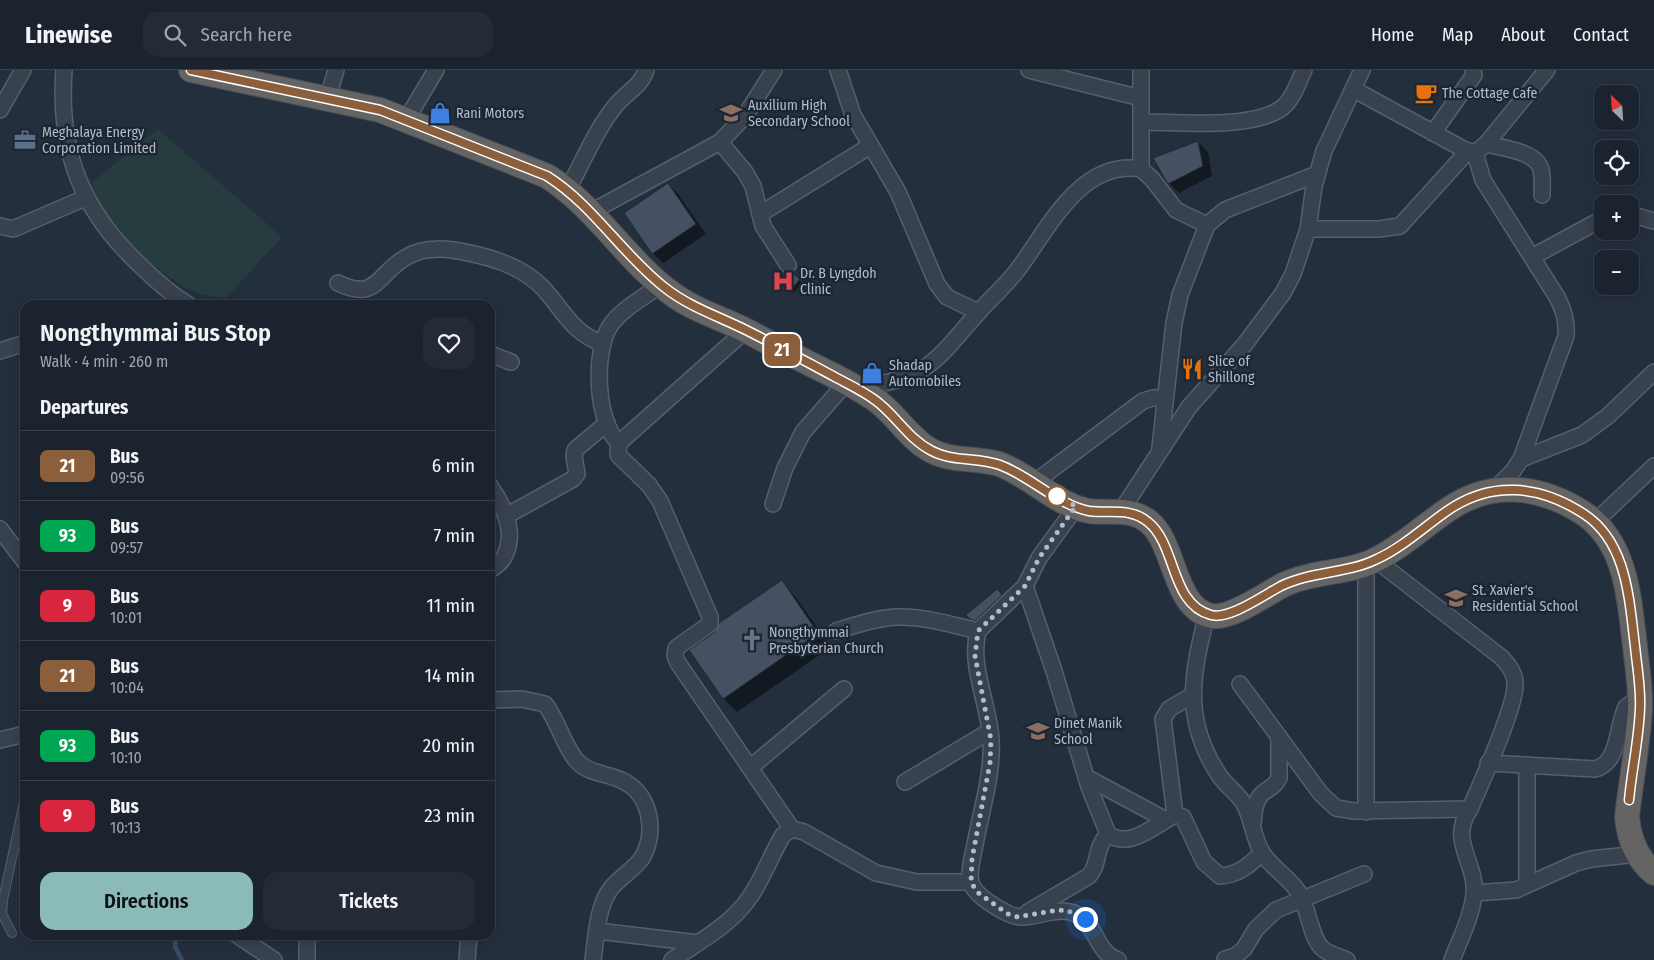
<!DOCTYPE html>
<html lang="en">
<head>
<meta charset="utf-8">
<style>
  :root { --surface:#1b232e; --page:#242b36; --text:#f1f3f6; --muted:#a0a4aa; --line:#39404a; --accent:#8bbbb9 }
  body { margin:0; font-family:"Fira Sans Condensed",sans-serif; background:var(--page); color:var(--text); height:100vh; display:flex; flex-direction:column; font-size:19px; white-space:nowrap }
  * { box-sizing:border-box; margin:0 }
  p { font-size:16px; color:var(--muted) }
  .icon { flex:none; width:28px; height:28px; fill:none; stroke:currentColor; stroke-width:2; stroke-linecap:round; stroke-linejoin:round }
  .map { position:relative; flex:1; overflow:hidden }
  .panel { position:absolute; left:20px; top:230px; width:475px; height:640px; display:flex; flex-direction:column; background:var(--surface); border-radius:15px; box-shadow:0 2px 12px #0003,0 0 0 1px var(--line) }
  .panel>* { flex:none }
  .badge { padding:0 10px; border-radius:8px; font-size:18px; line-height:32px }
  .needle { width:32px; rotate:335deg }
  .tools { position:absolute; left:1594px; top:15px; display:grid; gap:10px }
  .tools a { display:grid; place-items:center; width:45px; height:45px; border-radius:10px; background:var(--surface); box-shadow:0 2px 12px #0003,0 0 0 1px var(--line); font-size:25px }
  .you { position:absolute; width:25px; height:25px; margin:-12px; border:4px solid #fff; border-radius:50%; background:#1a73e8; box-shadow:0 0 0 8px #1a73e833 }
  .map>.badge { position:absolute; translate:-50% -50%; box-shadow:0 0 0 2px #fff }
  h2 { padding:0 20px; font-size:19px; line-height:45px }
  .round { display:grid; place-items:center; flex:none; width:52px; height:52px; border-radius:15px; background:var(--page) }
  .summary { display:flex; align-items:center; justify-content:space-between; height:85px; padding:0 20px }
  h1 { font-size:24px; font-weight:600; line-height:38px }
  .primary-button { display:flex; gap:10px; margin-top:auto; padding:10px 20px }
  .primary-button a { flex:1; height:58px; border-radius:15px; background:var(--accent); color:#111; font-size:20px; font-weight:600; line-height:58px; text-align:center }
  .primary-button a+a { background:var(--page); color:var(--text) }
  ul { padding:0; list-style:none }
  li { display:flex; align-items:center; gap:15px; height:70px; padding:0 20px; border-top:1px solid var(--line) }
  li div { flex:1 }
  li b { display:block; font-size:19px }
  li em { font-style:normal }
  li .badge { min-width:55px; font-weight:700; text-align:center }
  header { display:flex; align-items:center; gap:30px; box-sizing:border-box; height:70px; padding:0 25px; background:var(--surface); border-bottom:1px solid var(--line) }
  header strong { font-size:24px }
  nav { display:flex; gap:28px; margin-inline-start:auto; font-size:18px }
  .search { width:350px; height:45px; background:var(--page); display:flex; align-items:center; gap:12px; box-sizing:border-box; padding:0 18px; border-radius:15px; color:var(--muted); font-size:19px }
  .map>svg:first-child { display:block }
  .green { fill:#263c3f }
  .shadow { fill:#0007 }
  .lines { fill:none; stroke-linecap:round; stroke-linejoin:round }
  .stream { stroke:#394c67; stroke-width:4.5 }
  .building { fill:#455162; stroke:#1f2835 }
  .service-casing { stroke:#565f6c; stroke-width:10 }
  .minor-casing { stroke:#565f6c; stroke-width:18 }
  .trunk-casing { stroke:#434c59; stroke-width:26 }
  .service { stroke:#38414e; stroke-width:8 }
  .minor { stroke:#38414e; stroke-width:15 }
  .trunk { stroke:#656462; stroke-width:24 }
  .line-casing { stroke:#fff; stroke-width:11 }
  .line { stroke:#8b5e3c; stroke-width:8 }
  .walk { stroke:#b4bcc9; stroke-width:5; stroke-dasharray:0 9 }
  .stop-dot { fill:#fff; stroke:#8b5e3c; stroke-width:2.5 }
  .labels { text-anchor:middle; stroke-width:5; stroke-linejoin:round; paint-order:stroke }
  .poi-label { font-size:14px; fill:#b4bcc9; stroke:#1d2633; text-anchor:start }
</style>
</head>
<body>
<header>
<strong>Linewise</strong>
<div class="search"><svg class="icon" aria-label="search" viewBox="0 0 24 24"><circle cx="10" cy="10" r="6"/><path d="M15 15l6 6"/></svg>Search here</div>
<nav><a>Home</a><a>Map</a><a>About</a><a>Contact</a></nav>
</header>
<div class="map">
<svg width="1654" height="890" viewBox="0 0 1654 890">
  <rect width="100%" height="100%" fill="#242f3e"/>
  <!-- green -->
  <path class="green" d="M158,59L282,167L226,228C215,227 202,226 192,221C158,204 99,150 92,112Z"/>
  <!-- shadow -->
  <g class="shadow">
    <polygon points="1198,72 1208,82 1212,106 1179,123 1169,113"/>
    <polygon points="668,114 678,124 706,164 663,193 653,183"/>
    <polygon points="799,210 802,213 794,223 784,215"/>
    <polygon points="781,512 795,526 831,577 737,642 724,629 691,581"/>
    <polygon points="997,521 1004,527 978,556 968,546"/>
  </g>
  <g class="lines">
    <!-- stream -->
    <polyline class="stream" points="176,865 175,877 182,890"/>
  </g>
  <!-- building -->
  <g class="building">
    <polygon points="1198,71 1203,96 1168,114 1153,88"/>
    <polygon points="668,113 696,154 652,184 624,143"/>
    <polygon points="792,203 800,209 790,221 779,212 785,204"/>
    <polygon points="782,510 818,563 723,629 689,580 715,562 719,553"/>
    <polygon points="997,519 1002,525 975,551 970,549 966,545"/>
  </g>
  <g class="lines">
    <!-- service casing -->
    <g class="service-casing">
      <polyline id="service" points="12,863 2,844 3,830 25,727"/>
    </g>
    <!-- minor casing -->
    <g class="minor-casing">
      <g id="minor">
        <path d="M64,0C58,82 82,142 142,197C156,211 172,225 189,235"/>
        <polyline points="838,0 853,45 898,122 937,214 947,227 978,242"/>
        <polyline points="1029,0 1141,28"/>
        <polyline points="1141,0 1141,99"/>
        <polyline points="1353,19 1465,80 1475,83 1486,74 1547,0"/>
        <polyline points="328,28 336,0"/>
        <polyline points="0,40 23,0"/>
        <polyline points="406,50 436,0"/>
        <path d="M1141,52C1178,52 1255,60 1283,37C1294,28 1298,12 1304,0"/>
        <polyline points="1433,63 1474,5 1473,0"/>
        <polyline points="720,72 745,102 753,116 763,156 788,195"/>
        <path d="M1486,74C1502,78 1537,81 1541,100C1543,108 1542,117 1542,125"/>
        <path d="M1475,83L1483,110L1557,227C1564,241 1567,251 1566,266L1521,389L1513,401L1493,421"/>
        <path d="M568,119C583,92 596,59 616,35C626,23 642,15 646,0"/>
        <polyline points="591,142 720,72 745,46 774,0"/>
        <polyline points="760,144 870,76"/>
        <polyline points="1630,144 1654,151"/>
        <polyline points="0,156 13,159 85,128"/>
        <polyline points="1308,159 1379,159 1400,156 1468,81"/>
        <polyline points="1532,187 1602,149"/>
        <path d="M338,213C377,232 377,204 405,188C419,179 437,178 453,180C484,185 520,194 543,218C564,241 571,262 603,274"/>
        <polyline points="746,260 619,373 618,385 649,415 660,431 710,547 710,554 676,578 675,586 678,593 792,759"/>
        <polyline points="0,281 25,273"/>
        <polyline points="490,284 511,292"/>
        <path d="M855,317C878,314 901,312 921,300C944,286 959,263 977,244C990,229 1004,217 1016,202C1047,162 1079,89 1141,99L1152,109L1176,140L1207,155"/>
        <path d="M619,373C596,353 593,282 610,256C621,239 645,227 660,215"/>
        <polyline points="1160,377 1174,253 1180,225 1207,155 1225,140 1317,104"/>
        <polyline points="1521,389 1582,365 1608,346 1654,302"/>
        <polyline points="1035,412 1143,331 1153,328 1165,328"/>
        <path d="M490,416C504,436 517,463 504,487C502,492 495,497 490,500"/>
        <polyline points="773,434 785,398 803,362 846,313"/>
        <path d="M1076,437L1039,488L1025,516L978,561C969,596 989,634 991,670C993,704 981,741 975,775C973,785 968,803 971,813C976,826 997,838 1009,844C1030,854 1053,834 1076,844C1097,854 1095,882 1118,890"/>
        <polyline points="1121,441 1189,337 1245,274 1283,223 1293,204 1308,159 1314,116 1324,81 1362,0"/>
        <polyline points="506,446 573,409 577,404 574,386 575,380 607,353"/>
        <polyline points="1595,452 1654,396"/>
        <polyline points="0,459 25,492"/>
        <path d="M1376,490L1501,587C1508,594 1515,603 1515,613C1517,635 1480,715 1470,739C1448,771 1477,792 1474,824C1472,846 1460,869 1452,890"/>
        <path d="M1025,516L1054,601L1089,717L1108,764C1130,780 1156,754 1175,745L1183,747L1204,792L1220,806C1239,805 1249,795 1262,783"/>
        <path d="M1207,544C1192,604 1182,649 1219,705C1226,716 1238,723 1244,734C1253,750 1253,769 1263,784C1273,799 1290,808 1299,823C1309,838 1310,868 1323,879C1329,884 1340,887 1347,890"/>
        <path d="M836,561C855,555 876,548 897,547C924,546 952,555 978,561"/>
        <polyline points="1240,614 1321,724 1336,738 1354,741 1470,739"/>
        <path d="M490,630L522,629L545,634C558,651 563,674 576,690C588,704 606,703 621,710C651,723 657,762 642,788C634,799 621,807 612,817C597,835 596,868 593,890"/>
        <polyline points="0,670 25,664"/>
        <path d="M1488,693L1595,699C1620,693 1616,657 1626,637L1640,627"/>
        <polyline points="1527,695 1527,815"/>
        <polyline points="751,697 844,619"/>
        <polyline points="1086,707 1166,750"/>
        <polyline points="905,712 990,661"/>
        <polyline points="1366,742 1366,494"/>
        <polyline points="1175,745 1163,649 1169,639 1193,625"/>
        <path d="M1253,754C1254,743 1254,730 1264,722C1270,718 1276,715 1279,708V667"/>
        <polyline points="1474,823 1516,820 1576,793 1591,789 1638,784"/>
        <path d="M1028,842L1089,806C1100,794 1094,779 1108,764"/>
        <polyline points="598,861 698,873"/>
        <polyline points="237,865 274,890"/>
        <polyline points="1225,889 1235,886 1244,879 1256,859 1276,840 1364,804"/>
        <polyline points="307,890 307,865"/>
        <polyline points="467,890 469,865"/>
        <path d="M672,890C700,871 731,855 750,827C763,808 771,785 783,765L792,759L804,762L876,803L917,812H971"/>
      </g>
    </g>
    <!-- trunk casing -->
    <g class="trunk-casing">
      <path id="trunk" d="M191,0L380,40L547,106C596,137 625,189 671,223C692,239 718,247 741,258C755,265 769,273 783,280C812,296 845,309 873,328C895,342 907,367 930,380C951,392 976,387 999,394C1030,405 1056,435 1089,441C1110,444 1130,437 1149,452C1176,474 1173,539 1212,546C1231,549 1266,524 1283,515C1312,501 1345,504 1373,491C1405,476 1428,451 1457,434C1499,410 1544,418 1583,443C1627,472 1629,529 1635,576C1637,597 1641,618 1640,639C1638,675 1631,711 1627,747C1629,769 1637,789 1654,803"/>
    </g>
    <!-- service -->
    <use href="#service" class="service"/>
    <!-- minor -->
    <use href="#minor" class="minor"/>
    <!-- trunk -->
    <use href="#trunk" class="trunk"/>
  </g>
  <g class="lines">
    <!-- line casing -->
    <g class="line-casing">
      <path id="line" d="M191,0L380,40L547,106C593,135 621,183 664,217C689,237 718,246 746,260C776,275 805,291 835,307C848,314 863,321 875,330C896,345 908,369 932,381C953,392 978,387 1000,395C1030,406 1058,435 1089,441C1110,444 1130,437 1148,452C1177,475 1170,534 1211,545C1229,550 1264,525 1281,516C1311,501 1347,504 1377,489C1403,477 1424,457 1447,441C1491,410 1540,415 1584,444C1627,472 1629,529 1635,576C1637,597 1641,617 1640,638C1639,668 1632,699 1629,730"/>
    </g>
    <!-- line -->
    <use href="#line" class="line"/>
    <!-- walk -->
    <polyline class="walk" points="1057,426 1076,436 1039,488 1025,516 978,561 975,586 991,670 990,693 972,789 971,812 977,822 1008,844 1018,847 1051,841 1066,840 1085,849"/>
  </g>
  <!-- icons -->
  <defs>
    <g id="cafe-bare" transform="scale(1.725)"><path d="M-5.5-4.5H6V0H3Q3 3.5 0 3.5H-2.5Q-5.5 3.5-5.5 0ZM3-3.2v2h1.7v-2ZM-6 4.5H4V6H-6Z" fill="#e8710a" stroke="#1d2633" stroke-width="2.5" paint-order="stroke"/></g>
    <g id="shop-bare" transform="scale(1.725)"><path d="M-5-2.5h2.3a2.7 3.5 0 0 1 5.4 0H5L5.5 6h-11ZM-1.5-2.5h3a1.5 2.3 0 0 0-3 0Z" fill="#3f7fe0" stroke="#1d2633" stroke-width="2.5" paint-order="stroke"/></g>
    <g id="school-bare" transform="scale(1.725)"><path d="M0-5L7-2L0 1L-7-2ZM-4 1L0 2.5L4 1V4Q0 6-4 4Z" fill="#8d6e63" stroke="#1d2633" stroke-width="2.5" paint-order="stroke"/></g>
    <g id="office-bare" transform="scale(1.725)"><path d="M-6-3h4V-5.5h4V-3h4V5H-6ZM-1-4.5V-3h2v-1.5ZM-6 0V1H6V0Z" fill="#5c6f8a" stroke="#1d2633" stroke-width="2.5" paint-order="stroke"/></g>
    <g id="hospital-bare" transform="scale(1.725)"><path d="M-5-5h3v3.5h4V-5h3V5h-3V1.5h-4V5h-3Z" fill="#e0444e" stroke="#1d2633" stroke-width="2.5" paint-order="stroke"/></g>
    <g id="restaurant-bare" transform="scale(1.725)"><path d="M-5-6h1v4h1v-4h1v4h1v-4h1v5L-1.5 .5V6h-2V.5L-5-1ZM5-6V6H3V1.5H1.5Q1.5-4 5-6Z" fill="#e8710a" stroke="#1d2633" stroke-width="2.5" paint-order="stroke"/></g>
    <g id="church-bare" transform="scale(1.725)"><path d="M-1.2-6h2.4v3.5h3.3v2.4h-3.3V6h-2.4V-.1h-3.3v-2.4h3.3Z" fill="#6b7280" stroke="#1d2633" stroke-width="2.5" paint-order="stroke"/></g>
  </defs>
  <g fill-rule="evenodd">
    <use href="#cafe-bare" x="1426" y="23"/>
    <use href="#shop-bare" x="440" y="43"/>
    <use href="#school-bare" x="731" y="43"/>
    <use href="#office-bare" x="25" y="70"/>
    <use href="#hospital-bare" x="783" y="211"/>
    <use href="#restaurant-bare" x="1192" y="299"/>
    <use href="#shop-bare" x="872" y="303"/>
    <use href="#school-bare" x="1456" y="528"/>
    <use href="#church-bare" x="752" y="570"/>
    <use href="#school-bare" x="1038" y="661"/>
  </g>
  <!-- markers -->
  <circle class="stop-dot" cx="1057" cy="426" r="10"/>
  <g class="labels">
    <!-- poi labels -->
    <g class="poi-label">
      <text x="1442" y="28">The Cottage Cafe</text>
      <text x="748" y="40">Auxilium High<tspan x="748" dy="16">Secondary School</tspan></text>
      <text x="456" y="48">Rani Motors</text>
      <text x="42" y="67">Meghalaya Energy<tspan x="42" dy="16">Corporation Limited</tspan></text>
      <text x="800" y="208">Dr. B Lyngdoh<tspan x="800" dy="16">Clinic</tspan></text>
      <text x="1208" y="296">Slice of<tspan x="1208" dy="16">Shillong</tspan></text>
      <text x="889" y="300">Shadap<tspan x="889" dy="16">Automobiles</tspan></text>
      <text x="1472" y="525">St. Xavier's<tspan x="1472" dy="16">Residential School</tspan></text>
      <text x="769" y="567">Nongthymmai<tspan x="769" dy="16">Presbyterian Church</tspan></text>
      <text x="1054" y="658">Dinet Manik<tspan x="1054" dy="16">School</tspan></text>
    </g>
  </g>
</svg>
<div class="tools">
<a><svg class="needle" viewBox="-14 -14 28 28"><path d="M0-13l5 13h-10z" fill="#e53935"/><path d="M0 13l5-13h-10z" fill="#a0a4aa"/></svg></a>
<a><svg class="icon" aria-label="locate" viewBox="0 0 24 24"><circle cx="12" cy="12" r="6"/><path d="M12 2v4M12 18v4M2 12h4M18 12h4"/></svg></a>
<a>+</a>
<a>−</a>
</div>
<div class="you" style="left:1085px;top:849px"></div>
<b class="badge" style="left:782px;top:280px;background:#8b5e3c;color:#fff">21</b>
<section class="panel">
<div class="summary"><div><h1>Nongthymmai Bus Stop</h1><p>Walk · 4 min · 260 m</p></div><a class="round"><svg class="icon" aria-label="heart" viewBox="0 0 24 24"><path d="M12 20l-8-8c-3-5 5-10 8-4 3-6 11-1 8 4z"/></svg></a></div>
<h2>Departures</h2>
<ul>
<li><span class="badge" style="background:#8b5e3c;color:#fff">21</span><div><b>Bus</b><p>09:56</p></div><em>6 min</em></li>
<li><span class="badge" style="background:#00a651;color:#fff">93</span><div><b>Bus</b><p>09:57</p></div><em>7 min</em></li>
<li><span class="badge" style="background:#d7263d;color:#fff">9</span><div><b>Bus</b><p>10:01</p></div><em>11 min</em></li>
<li><span class="badge" style="background:#8b5e3c;color:#fff">21</span><div><b>Bus</b><p>10:04</p></div><em>14 min</em></li>
<li><span class="badge" style="background:#00a651;color:#fff">93</span><div><b>Bus</b><p>10:10</p></div><em>20 min</em></li>
<li><span class="badge" style="background:#d7263d;color:#fff">9</span><div><b>Bus</b><p>10:13</p></div><em>23 min</em></li>
</ul>
<div class="primary-button"><a>Directions</a><a>Tickets</a></div>
</section>
</div>
</body>
</html>
